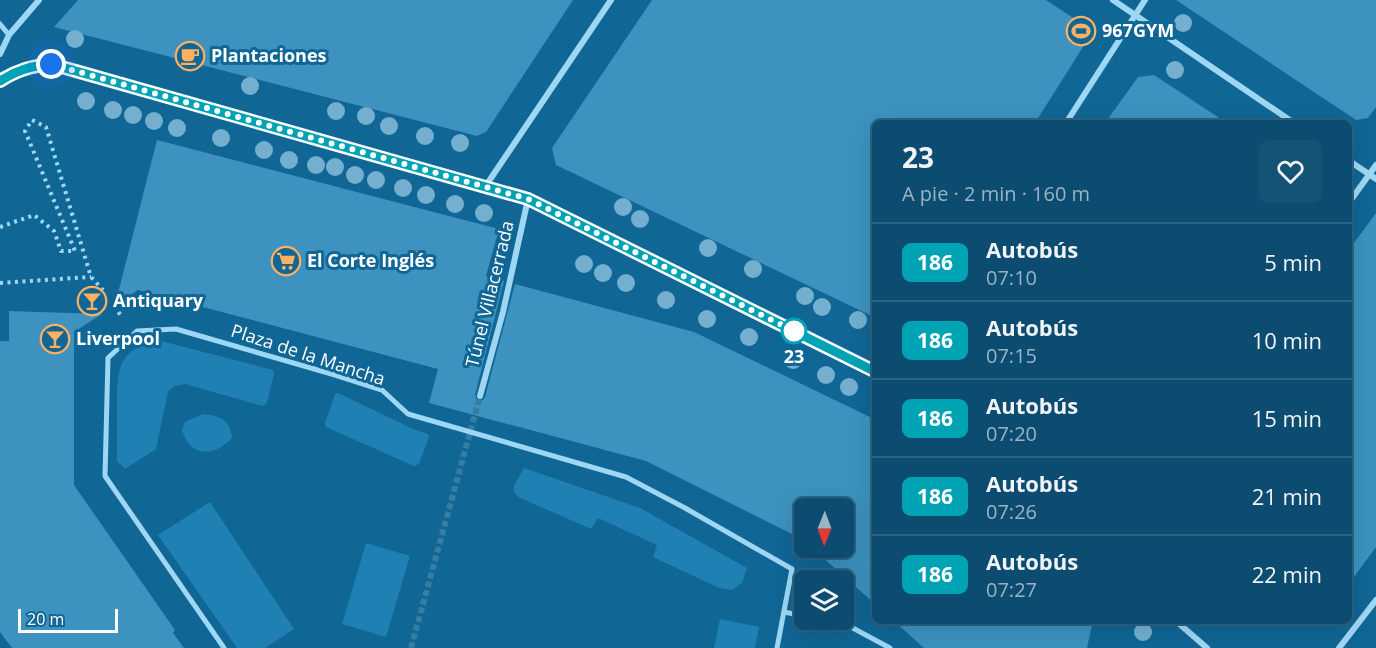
<!DOCTYPE html>
<html lang="es">
<head>
<meta charset="utf-8">
<style>
  :root { --surface:#0c4c70; --page:#155375; --text:#f1f3f6; --muted:#9ab4c3; --line:#2c6383 }
  body { margin:0; font-family:"Open Sans",sans-serif; background:var(--page); color:var(--text); height:100vh; display:flex; flex-direction:column; font-size:22px; white-space:nowrap }
  * { box-sizing:border-box; margin:0 }
  p { font-size:20px; color:var(--muted) }
  .icon { flex:none; width:33px; height:33px; fill:none; stroke:currentColor; stroke-width:2; stroke-linecap:round; stroke-linejoin:round }
  .map { position:relative; flex:1; overflow:hidden }
  .side { position:absolute; left:872px; top:120px; width:480px; height:504px; display:flex; flex-direction:column; background:var(--surface); border-radius:9px; box-shadow:0 6px 24px #0002,0 0 0 2px var(--line) }
  .side>* { flex:none }
  .badge { padding:0 12px; border-radius:9px; font-size:21px; line-height:39px }
  .needle { width:39px; rotate:181deg }
  .tools { position:absolute; left:794px; top:498px; display:grid; gap:12px }
  .tools a { display:grid; place-items:center; width:60px; height:60px; border-radius:9px; background:var(--surface); box-shadow:0 6px 24px #0002,0 0 0 2px var(--line); font-size:30px }
  .scale { position:absolute; left:18px; bottom:15px; width:100px; box-sizing:border-box; padding-left:6px; border:3px solid #fff; border-top:0; font-size:16px; line-height:21px; white-space:nowrap; color:#fff; -webkit-text-stroke:4px #106695; paint-order:stroke }
  .you { position:absolute; width:30px; height:30px; margin:-15px; border:4px solid #fff; border-radius:50%; background:#1a73e8; box-shadow:0 0 0 9px #1a73e833 }
  .map>.badge { position:absolute; translate:-50% -50%; box-shadow:0 0 0 3px #fff }
  .round { display:grid; place-items:center; flex:none; width:63px; height:63px; border-radius:9px; background:var(--page) }
  .overview { display:flex; align-items:center; justify-content:space-between; height:102px; padding:0 30px }
  h1 { font-size:28px; font-weight:700; line-height:45px }
  ul { padding:0; list-style:none }
  li { display:flex; align-items:center; gap:18px; height:78px; padding:0 30px; border-top:2px solid var(--line) }
  li div { flex:1 }
  li b { display:block; font-size:22px }
  li em { font-style:normal }
  li .badge { min-width:66px; font-weight:700; text-align:center }
  .map>svg:first-child { display:block }
  .green { fill:#1e80b3 }
  .building { fill:#3d92bf }
  .lines { fill:none; stroke-linecap:round; stroke-linejoin:round }
  .pedestrian-tunnel { stroke:#347da5; stroke-width:5; stroke-dasharray:5 2.5; stroke-linecap:butt }
  .minor-tunnel { stroke:#347da5; stroke-width:6; stroke-dasharray:6 3; stroke-linecap:butt }
  .path { stroke:#9ed7f4; stroke-width:4; stroke-dasharray:3 4.5; stroke-linecap:butt }
  .pedestrian { stroke:#9ed7f4; stroke-width:5 }
  .minor { stroke:#9ed7f4; stroke-width:6 }
  .tree { fill:#74afcf }
  .line-casing { stroke:#fff; stroke-width:14 }
  .line { stroke:#00a3b4; stroke-width:9 }
  .walk { stroke:#fff; stroke-width:6; stroke-dasharray:0 10.8 }
  .stop-dot { fill:#fff; stroke:#00a3b4; stroke-width:3 }
  .labels { text-anchor:middle; stroke-width:6; stroke-linejoin:round; paint-order:stroke }
  .poi-label { font-size:18px; font-weight:bold; fill:#fff; stroke:#106695; text-anchor:start }
  .street-label { font-size:18px; fill:#fff; stroke:#106695 }
  .stop-label { font-size:18px; font-weight:bold; fill:#fff; stroke:#106695 }
</style>
</head>
<body>
<div class="map">
<svg width="1376" height="648" viewBox="0 0 1376 648">
  <rect width="100%" height="100%" fill="#106695"/>
  <!-- green -->
  <g class="green">
    <path d="M161,341L273,370L274,374L267,403L262,406L185,384L174,386L168,392L156,449L125,469L117,461C117,442 117,423 117,404C117,366 119,348 161,341Z"/>
    <polygon points="338,393 413,429 428,434 429,437 419,464 414,466 326,427 325,423 335,394"/>
    <path d="M203,414C220,416 230,419 232,438C214,457 190,458 182,430L185,422Z"/>
    <polygon points="524,468 640,508 747,568 742,583 732,590 719,588 653,557 657,545 598,518 591,529 518,497 514,492 514,486"/>
    <polygon points="210,502 294,629 265,648 237,648 158,535"/>
    <polygon points="366,543 410,556 386,637 342,624"/>
    <polygon points="720,619 759,627 755,648 714,648"/>
  </g>
  <!-- building -->
  <g class="building">
    <polygon points="78,0 573,0 486,132 477,136 54,27"/>
    <polygon points="652,0 1046,0 1093,31 1035,123 874,123 874,317 556,165 552,148"/>
    <polygon points="1176,0 1376,0 1376,107 1368,118 1356,120"/>
    <polygon points="1154,75 1227,123 1105,123 1138,77"/>
    <polygon points="157,140 499,229 486,276 504,281 475,395 478,401 482,401 485,397 515,284 694,332 874,419 874,603 812,548 843,548 843,508 804,508 804,540 646,461 429,403 438,369 138,290 115,305"/>
    <polygon points="1376,213 1376,547 1348,585 1348,251"/>
    <polygon points="9,311 102,314 74,332 74,485 175,630 173,633 184,648 12,648 0,632 0,341 9,341"/>
    <polygon points="894,621 1093,621 1087,648 924,648"/>
  </g>
  <g class="lines">
    <!-- pedestrian-tunnel -->
    <polyline class="pedestrian-tunnel" points="820,620 831,622"/>
    <!-- minor-tunnel -->
    <polyline class="minor-tunnel" points="411,648 480,396"/>
    <!-- path -->
    <g class="path">
      <polyline points="0,227 34,215 54,231 61,251 75,251 25,131 32,120 46,127 91,277 103,290"/>
      <polyline points="0,283 91,277"/>
      <polyline points="114,306 122,317"/>
    </g>
    <!-- pedestrian -->
    <g class="pedestrian">
      <polyline points="0,24 9,35"/>
      <polyline points="784,612 804,616"/>
      <polyline points="831,622 849,626 890,648"/>
      <polyline points="224,648 105,476 108,358 137,331 176,329 335,375 382,390 408,414 626,477 685,508 792,569 777,648"/>
    </g>
    <!-- minor -->
    <g class="minor">
      <polyline points="1113,0 1294,123"/>
      <polyline points="0,54 9,35 39,0"/>
      <path d="M0,81C17,70 32,66 51,64L528,199L874,371"/>
      <polyline points="1066,123 1145,0"/>
      <polyline points="1348,160 1376,179"/>
      <polyline points="485,187 611,0"/>
      <polyline points="1348,204 1376,165"/>
      <polyline points="480,396 503,312 528,199"/>
      <polyline points="1176,621 1207,648"/>
      <polyline points="1339,648 1376,600"/>
    </g>
  </g>
  <!-- trees -->
  <g class="tree">
    <circle cx="1183" cy="23" r="9"/>
    <circle cx="75" cy="39" r="9"/>
    <circle cx="1175" cy="70" r="9"/>
    <circle cx="250" cy="86" r="9"/>
    <circle cx="86" cy="101" r="9"/>
    <circle cx="113" cy="110" r="9"/>
    <circle cx="336" cy="111" r="9"/>
    <circle cx="133" cy="115" r="9"/>
    <circle cx="366" cy="116" r="9"/>
    <circle cx="154" cy="121" r="9"/>
    <circle cx="389" cy="126" r="9"/>
    <circle cx="177" cy="128" r="9"/>
    <circle cx="425" cy="136" r="9"/>
    <circle cx="221" cy="138" r="9"/>
    <circle cx="460" cy="143" r="9"/>
    <circle cx="264" cy="150" r="9"/>
    <circle cx="289" cy="160" r="9"/>
    <circle cx="316" cy="165" r="9"/>
    <circle cx="335" cy="167" r="9"/>
    <circle cx="355" cy="175" r="9"/>
    <circle cx="376" cy="180" r="9"/>
    <circle cx="403" cy="188" r="9"/>
    <circle cx="426" cy="195" r="9"/>
    <circle cx="455" cy="204" r="9"/>
    <circle cx="623" cy="207" r="9"/>
    <circle cx="484" cy="213" r="9"/>
    <circle cx="640" cy="219" r="9"/>
    <circle cx="708" cy="248" r="9"/>
    <circle cx="584" cy="264" r="9"/>
    <circle cx="753" cy="269" r="9"/>
    <circle cx="603" cy="273" r="9"/>
    <circle cx="626" cy="283" r="9"/>
    <circle cx="805" cy="296" r="9"/>
    <circle cx="666" cy="300" r="9"/>
    <circle cx="822" cy="307" r="9"/>
    <circle cx="707" cy="319" r="9"/>
    <circle cx="858" cy="320" r="9"/>
    <circle cx="749" cy="337" r="9"/>
    <circle cx="793" cy="360" r="9"/>
    <circle cx="826" cy="375" r="9"/>
    <circle cx="849" cy="387" r="9"/>
    <circle cx="1143" cy="632" r="9"/>
  </g>
  <g class="lines">
    <!-- line casing -->
    <g class="line-casing">
      <path id="line" d="M0,81C17,70 32,66 51,64L528,199L874,371"/>
    </g>
    <!-- line -->
    <use href="#line" class="line"/>
    <!-- walk -->
    <polyline class="walk" points="51,64 528,199 794,331"/>
  </g>
  <!-- icons -->
  <defs>
    <g id="stadium-ring" transform="scale(1.5)"><circle r="9.5" fill="#106695" stroke="#ffb061" stroke-width="1.5"/><path d="M0-5a6.5 5 0 1 0 0 10a6.5 5 0 1 0 0-10ZM-3.5-1.8h7v3.6h-7Z" fill="#ffb061"/></g>
    <g id="cafe-ring" transform="scale(1.5)"><circle r="9.5" fill="#106695" stroke="#ffb061" stroke-width="1.5"/><path d="M-5.5-4.5H6V0H3Q3 3.5 0 3.5H-2.5Q-5.5 3.5-5.5 0ZM3-3.2v2h1.7v-2ZM-6 4.5H4V6H-6Z" fill="#ffb061"/></g>
    <g id="supermarket-ring" transform="scale(1.5)"><circle r="9.5" fill="#106695" stroke="#ffb061" stroke-width="1.5"/><path d="M-6-5.5h2.5l.6 2H6L4.5 2H-2.5L-4.4-4H-6ZM-1.5 3.2a1.3 1.3 0 1 0 .1 0ZM3 3.2a1.3 1.3 0 1 0 .1 0Z" fill="#ffb061"/></g>
    <g id="bar-ring" transform="scale(1.5)"><circle r="9.5" fill="#106695" stroke="#ffb061" stroke-width="1.5"/><path d="M-6-5H6L.8 .8V4.5H3.5V6h-7V4.5H-.8V.8Z" fill="#ffb061"/></g>
  </defs>
  <g fill-rule="evenodd">
    <use href="#stadium-ring" x="1081" y="31"/>
    <use href="#cafe-ring" x="190" y="56"/>
    <use href="#supermarket-ring" x="286" y="261"/>
    <use href="#bar-ring" x="92" y="301"/>
    <use href="#bar-ring" x="55" y="339"/>
  </g>
  <!-- markers -->
  <circle class="stop-dot" cx="794" cy="331" r="12"/>
  <g class="labels">
    <!-- poi labels -->
    <g class="poi-label">
      <text x="1102" y="37">967GYM</text>
      <text x="211" y="62">Plantaciones</text>
      <text x="307" y="267">El Corte Inglés</text>
      <text x="113" y="307">Antiquary</text>
      <text x="76" y="345">Liverpool</text>
    </g>
    <!-- street labels -->
    <g class="street-label">
      <text transform="translate(490 294) rotate(-76)" y="6">Túnel Villacerrada</text>
      <text transform="translate(308 355) rotate(18)" y="6">Plaza de la Mancha</text>
    </g>
    <!-- stop labels -->
    <g class="stop-label">
      <text x="794" y="363">23</text>
    </g>
  </g>
</svg>
<div class="tools">
<a><svg class="needle" viewBox="-14 -14 28 28"><path d="M0-13l5 13h-10z" fill="#e53935"/><path d="M0 13l5-13h-10z" fill="#9ab4c3"/></svg></a>
<a><svg class="icon" aria-label="layers" viewBox="0 0 24 24"><path d="M12 4l9 5-9 5-9-5zM3 14l9 5 9-5"/></svg></a>
</div>
<div class="scale">20 m</div>
<div class="you" style="left:51px;top:64px"></div>
<section class="side">
<div class="overview"><div><h1>23</h1><p>A pie · 2 min · 160 m</p></div><a class="round"><svg class="icon" aria-label="heart" viewBox="0 0 24 24"><path d="M12 20l-8-8c-3-5 5-10 8-4 3-6 11-1 8 4z"/></svg></a></div>
<ul>
<li><span class="badge" style="background:#00a3b4;color:#fff">186</span><div><b>Autobús</b><p>07:10</p></div><em>5 min</em></li>
<li><span class="badge" style="background:#00a3b4;color:#fff">186</span><div><b>Autobús</b><p>07:15</p></div><em>10 min</em></li>
<li><span class="badge" style="background:#00a3b4;color:#fff">186</span><div><b>Autobús</b><p>07:20</p></div><em>15 min</em></li>
<li><span class="badge" style="background:#00a3b4;color:#fff">186</span><div><b>Autobús</b><p>07:26</p></div><em>21 min</em></li>
<li><span class="badge" style="background:#00a3b4;color:#fff">186</span><div><b>Autobús</b><p>07:27</p></div><em>22 min</em></li>
</ul>
</section>
</div>
</body>
</html>
